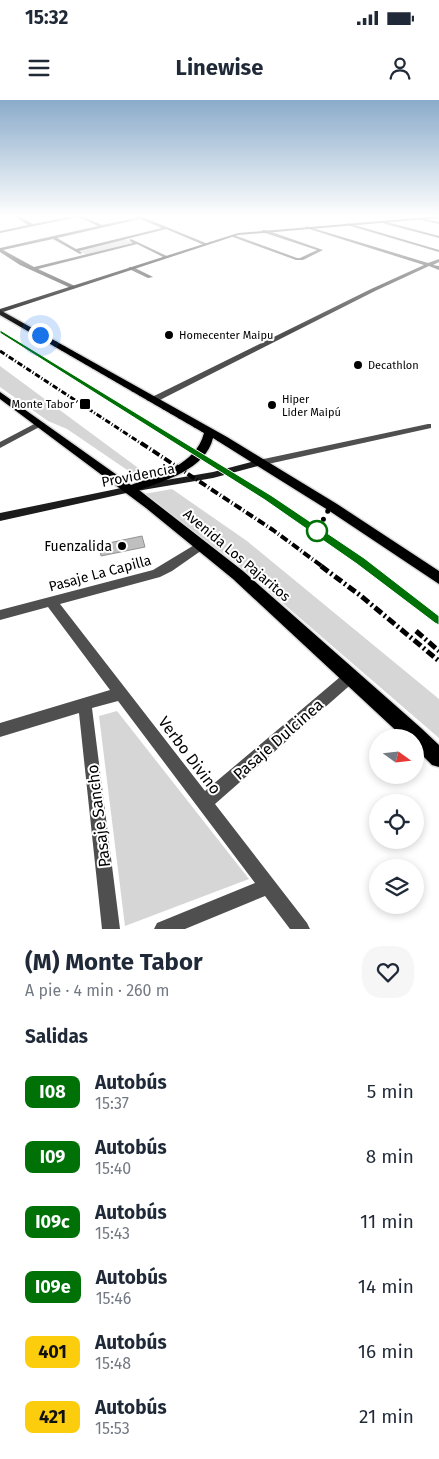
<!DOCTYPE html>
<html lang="es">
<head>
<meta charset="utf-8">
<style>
  :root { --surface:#fff; --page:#f6f6f7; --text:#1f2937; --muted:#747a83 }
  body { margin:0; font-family:"Fira Sans",sans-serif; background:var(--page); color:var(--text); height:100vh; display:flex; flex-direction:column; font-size:19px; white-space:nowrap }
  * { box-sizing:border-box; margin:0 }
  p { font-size:16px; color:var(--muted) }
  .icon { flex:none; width:28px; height:28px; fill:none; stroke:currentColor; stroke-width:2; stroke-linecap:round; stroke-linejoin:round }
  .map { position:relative; height:829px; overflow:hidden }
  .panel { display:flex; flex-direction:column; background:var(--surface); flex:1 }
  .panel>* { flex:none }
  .badge { padding:0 10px; border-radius:8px; font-size:18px; line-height:32px }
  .needle { width:32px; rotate:105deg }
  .buttons { position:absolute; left:369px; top:629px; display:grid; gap:10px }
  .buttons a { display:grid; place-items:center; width:55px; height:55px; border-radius:50%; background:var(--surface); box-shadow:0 2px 8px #0003; font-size:25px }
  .you { position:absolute; width:25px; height:25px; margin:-12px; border:4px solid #fff; border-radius:50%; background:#1a73e8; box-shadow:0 0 0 8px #1a73e833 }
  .map>.badge { position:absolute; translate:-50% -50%; box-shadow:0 0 0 2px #fff }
  h2 { padding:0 25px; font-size:19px; line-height:45px }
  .round { display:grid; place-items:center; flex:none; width:52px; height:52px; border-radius:20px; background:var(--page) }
  .overview { display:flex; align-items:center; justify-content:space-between; height:85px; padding:0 25px }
  h1 { font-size:24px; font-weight:700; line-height:38px }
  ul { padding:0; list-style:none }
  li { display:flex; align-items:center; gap:15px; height:65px; padding:0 25px }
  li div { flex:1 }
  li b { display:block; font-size:19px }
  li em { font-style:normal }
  li .badge { min-width:55px; font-weight:700; text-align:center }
  .status { display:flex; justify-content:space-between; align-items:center; height:35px; padding:0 25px; background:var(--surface); direction:ltr }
  .status svg { height:14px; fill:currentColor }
  header { display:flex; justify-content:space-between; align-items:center; height:65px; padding:0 25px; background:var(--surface); font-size:22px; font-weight:700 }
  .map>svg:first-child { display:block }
  .green { fill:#d6d6d6 }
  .building { fill:#bfbfbf; stroke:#939393 }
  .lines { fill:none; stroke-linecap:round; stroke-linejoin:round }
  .primary-casing { stroke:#dbdbdb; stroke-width:3 }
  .street { fill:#4f4f4f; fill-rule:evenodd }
  .secondary { fill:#1c1c1c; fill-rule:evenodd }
  .primary { fill:#000; fill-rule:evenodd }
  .rail-far2 { stroke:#000; stroke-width:3; stroke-dasharray:5.5 2 1 2; stroke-linecap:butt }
  .rail-far1 { stroke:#000; stroke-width:4; stroke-dasharray:8 2.5 1 2.5; stroke-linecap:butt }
  .rail { stroke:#000; stroke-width:5; stroke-dasharray:9 3 2 3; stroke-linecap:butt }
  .line { fill:#007106; stroke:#fff }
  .walk { stroke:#000; stroke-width:5; stroke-dasharray:0 9 }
  .poi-dot { fill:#000; stroke:#fff; stroke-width:2 }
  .stop-dot { fill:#fff; stroke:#007106; stroke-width:2.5 }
  .labels { text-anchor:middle; stroke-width:4; stroke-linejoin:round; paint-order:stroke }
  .far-poi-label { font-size:11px; fill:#000; stroke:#fff; text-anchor:start }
  .street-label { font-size:14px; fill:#000; stroke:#fff }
  .poi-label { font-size:14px; fill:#000; stroke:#fff; text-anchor:end }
  .near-street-label { font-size:16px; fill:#000; stroke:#fff }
</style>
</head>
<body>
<div class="status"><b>15:32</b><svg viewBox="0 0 49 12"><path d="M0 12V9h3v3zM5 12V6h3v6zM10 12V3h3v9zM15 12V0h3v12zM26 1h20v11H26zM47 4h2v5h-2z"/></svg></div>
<header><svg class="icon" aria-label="menu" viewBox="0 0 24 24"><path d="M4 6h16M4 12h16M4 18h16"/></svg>Linewise<svg class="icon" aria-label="person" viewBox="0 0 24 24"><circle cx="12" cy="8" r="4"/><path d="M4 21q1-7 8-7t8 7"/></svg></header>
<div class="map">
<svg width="439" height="829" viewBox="0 0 439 829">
  <rect width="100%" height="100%" fill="#fff"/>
  <!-- green -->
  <g class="green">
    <polygon points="125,139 133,143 87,155 79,151"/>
    <polygon points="0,266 145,373 136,376 67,329 48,321 0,287"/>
    <polygon points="172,389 247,441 439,599 439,638 236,463 144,394"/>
    <polygon points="117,611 249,779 125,826 99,616"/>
  </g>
  <!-- building -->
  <polygon class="building" points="142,436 145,447 101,456 99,445"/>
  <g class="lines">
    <!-- primary casing -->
    <g class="primary-casing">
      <path id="primary" d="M0,210L227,337L337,404L439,471V484L328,410L213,338C206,369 164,381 139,390L243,471L421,628L439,645V667L432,665L415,648V638H404L233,479L146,408L0,299V292L131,385C159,374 196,365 204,333L0,215Z"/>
    </g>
    <!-- street -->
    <g class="street">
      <path d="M14,116H19L33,124L73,116H82L102,125L136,118L134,116H140L208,144L204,145L166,129L79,151L82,153L80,154L53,139L3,150L34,167L133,143L129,140L131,139L169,157L165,158L137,144L38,169L75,186L76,187L73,189L20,165L0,152V148L98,126L79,117L0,133V131L28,125ZM140,119L162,128L76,149L57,138Z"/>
      <polygon points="422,118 439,122 439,124 421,120"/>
      <polygon points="383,121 439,136 439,138 382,123"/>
      <polygon points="348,123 439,150 439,152 347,125"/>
      <polygon points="306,126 428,163 439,159 439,162 433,165 439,166 439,170 429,166 375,191 156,302 150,302 150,298 371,189 424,165 306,128"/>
      <polygon points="262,130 266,130 323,150 303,160 296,160 230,136 234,135 297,158 300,158 317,150 262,132"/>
      <polygon points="129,167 133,167 153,177 148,178 129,169"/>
      <polygon points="38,322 41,322 45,324 0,348 0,342"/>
      <polygon points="428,324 431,324 431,328 259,366 255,363 259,360"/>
      <polygon points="201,441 205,442 206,445 205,448 172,471 160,477 60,504 205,691 346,572 351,570 356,572 358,576 356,580 215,704 307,823 310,829 290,829 265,796 185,829 154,829 157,823 255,783 118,601 92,608 120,829 102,829 79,613 0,637 0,623 110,590 48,507 0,520 0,510 153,470"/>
    </g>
    <!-- secondary -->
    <g class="secondary">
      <polygon points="439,116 439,118 238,135 0,213 0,209 238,133"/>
      <polygon points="259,360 262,361 263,363 262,365 213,378 131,392 0,421 0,413 131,386 213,372"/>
    </g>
    <!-- primary -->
    <use href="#primary" class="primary"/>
    <!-- rail-far2 -->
    <polyline class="rail-far2" points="0,251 142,344"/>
    <!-- rail-far1 -->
    <polyline class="rail-far1" points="141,343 273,430 323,467"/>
    <!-- rail -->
    <g class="rail">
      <polyline points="321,466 361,496 439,561"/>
      <polyline points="416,531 439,551"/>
    </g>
  </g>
  <!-- sky -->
  <linearGradient id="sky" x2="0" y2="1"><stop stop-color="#8aabca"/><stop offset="0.5" stop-color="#fff"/><stop offset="1" stop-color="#fff" stop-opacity="0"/></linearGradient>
  <rect width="439" height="232" fill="url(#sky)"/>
  <!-- line -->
  <polygon class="line" points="0,230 272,396 364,458 439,516 439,525 435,523 357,464 265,400 0,233"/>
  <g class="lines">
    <!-- walk -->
    <polyline class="walk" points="40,235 223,341 330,407 317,431"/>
  </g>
  <!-- markers -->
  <g class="poi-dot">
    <circle cx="169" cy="235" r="5"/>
    <circle cx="358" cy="265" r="5"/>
    <rect x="79" y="298" width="12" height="12" rx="2.5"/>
    <circle cx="272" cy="305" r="5"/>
    <circle cx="122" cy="446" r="5"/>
  </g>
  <circle class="stop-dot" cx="317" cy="431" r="10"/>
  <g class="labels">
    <!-- far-poi labels -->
    <g class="far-poi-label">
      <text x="179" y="239">Homecenter Maipu</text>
      <text x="368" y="269">Decathlon</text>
      <text x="282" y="303">Hiper<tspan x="282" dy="13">Lider Maipú</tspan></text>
      <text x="74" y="308" text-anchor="end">Monte Tabor</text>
    </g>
    <!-- street labels -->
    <g class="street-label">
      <text transform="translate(138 375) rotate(-11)" y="5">Providencia</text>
      <text transform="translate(237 455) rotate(40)" y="5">Avenida Los Pajaritos</text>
      <text transform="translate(100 473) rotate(-15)" y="5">Pasaje La Capilla</text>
    </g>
    <!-- poi labels -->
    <g class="poi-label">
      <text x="112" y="451">Fuenzalida</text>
    </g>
    <!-- near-street labels -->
    <g class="near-street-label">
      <text transform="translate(278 639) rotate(-41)" y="6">Pasaje Dulcinea</text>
      <text transform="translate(190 655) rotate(53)" y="6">Verbo Divino</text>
      <text transform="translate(98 716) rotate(-97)" y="6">Pasaje Sancho</text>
    </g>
  </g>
</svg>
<div class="buttons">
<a><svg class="needle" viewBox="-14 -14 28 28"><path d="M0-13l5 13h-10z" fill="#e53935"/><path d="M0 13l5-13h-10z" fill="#747a83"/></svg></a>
<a><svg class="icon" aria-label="locate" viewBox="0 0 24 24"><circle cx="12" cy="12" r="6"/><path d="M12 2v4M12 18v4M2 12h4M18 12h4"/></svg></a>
<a><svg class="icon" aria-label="layers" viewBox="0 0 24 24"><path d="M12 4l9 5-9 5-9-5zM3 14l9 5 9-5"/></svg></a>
</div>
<div class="you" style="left:40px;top:235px"></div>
</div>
<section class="panel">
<div class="overview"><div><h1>(M) Monte Tabor</h1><p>A pie · 4 min · 260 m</p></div><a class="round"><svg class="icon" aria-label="heart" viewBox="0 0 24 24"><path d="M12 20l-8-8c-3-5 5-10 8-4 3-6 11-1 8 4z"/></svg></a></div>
<h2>Salidas</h2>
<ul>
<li><span class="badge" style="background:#007106;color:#fff">I08</span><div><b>Autobús</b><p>15:37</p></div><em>5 min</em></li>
<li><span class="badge" style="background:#007106;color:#fff">I09</span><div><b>Autobús</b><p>15:40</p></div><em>8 min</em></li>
<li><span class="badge" style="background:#007106;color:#fff">I09c</span><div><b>Autobús</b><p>15:43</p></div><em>11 min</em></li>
<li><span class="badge" style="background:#007106;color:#fff">I09e</span><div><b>Autobús</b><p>15:46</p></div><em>14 min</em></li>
<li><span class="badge" style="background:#fccd0d;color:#111">401</span><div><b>Autobús</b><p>15:48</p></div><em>16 min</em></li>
<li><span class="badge" style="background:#fccd0d;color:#111">421</span><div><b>Autobús</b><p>15:53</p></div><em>21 min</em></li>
</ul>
</section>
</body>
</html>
